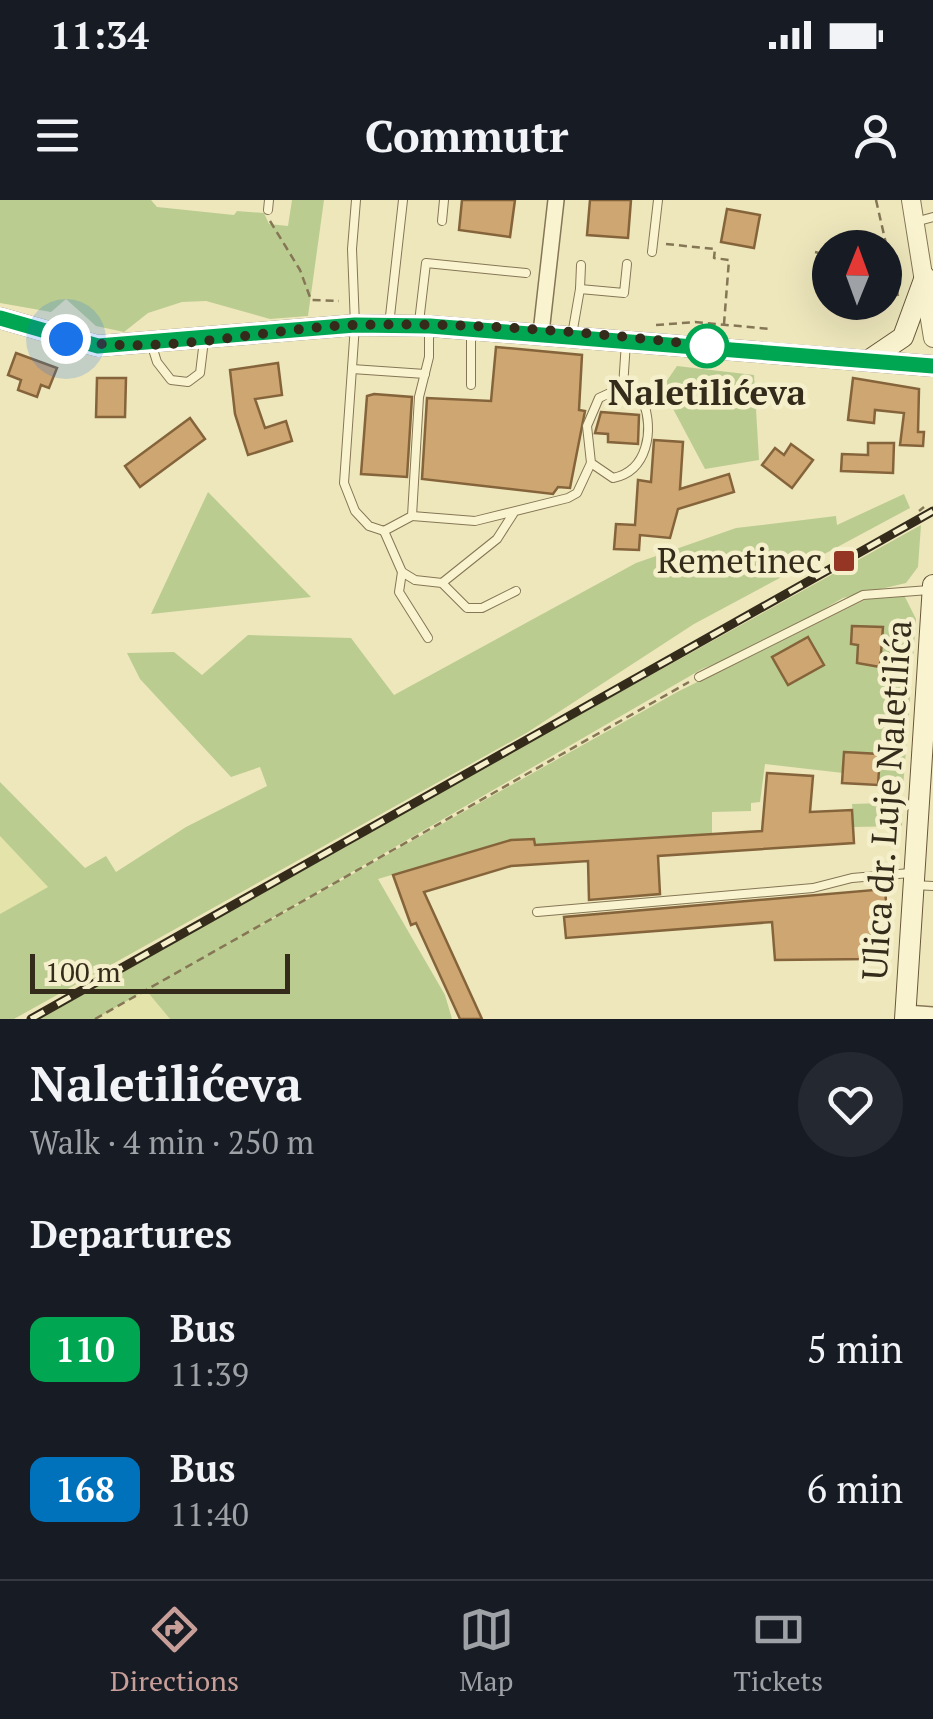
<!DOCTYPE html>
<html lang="en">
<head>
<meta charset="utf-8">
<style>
  :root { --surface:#171b24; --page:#242831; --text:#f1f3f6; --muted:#9ea1a6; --line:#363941; --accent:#c89e98 }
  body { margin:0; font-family:"PT Serif",serif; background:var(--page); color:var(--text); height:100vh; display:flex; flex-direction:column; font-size:38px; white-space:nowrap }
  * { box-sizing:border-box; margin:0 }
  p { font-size:32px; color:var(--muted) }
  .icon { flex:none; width:55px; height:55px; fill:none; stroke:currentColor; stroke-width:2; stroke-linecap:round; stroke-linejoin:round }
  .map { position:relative; height:819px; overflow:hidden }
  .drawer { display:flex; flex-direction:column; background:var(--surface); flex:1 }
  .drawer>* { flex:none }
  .badge { padding:0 20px; border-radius:15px; font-size:35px; line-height:65px }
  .needle { width:65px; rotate:1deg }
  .buttons { position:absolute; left:812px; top:30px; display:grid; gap:20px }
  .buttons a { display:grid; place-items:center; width:90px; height:90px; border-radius:50%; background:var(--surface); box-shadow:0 10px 40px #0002; font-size:50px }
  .scale { position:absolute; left:30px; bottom:25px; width:260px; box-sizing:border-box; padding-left:10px; border:5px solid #342b1b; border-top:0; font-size:28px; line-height:35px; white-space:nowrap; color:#342b1b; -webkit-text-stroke:8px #f5f0cb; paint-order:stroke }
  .you { position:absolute; width:50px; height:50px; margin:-25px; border:8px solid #fff; border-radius:50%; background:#1a73e8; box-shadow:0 0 0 15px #1a73e833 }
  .map>.badge { position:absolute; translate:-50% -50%; box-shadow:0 0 0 5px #fff }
  h2 { padding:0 30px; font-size:38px; line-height:90px }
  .round { display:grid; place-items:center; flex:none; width:105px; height:105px; border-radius:52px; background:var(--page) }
  .overview { display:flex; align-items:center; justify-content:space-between; height:170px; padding:0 30px }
  h1 { font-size:48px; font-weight:700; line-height:75px }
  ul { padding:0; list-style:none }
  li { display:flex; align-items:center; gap:30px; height:140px; padding:0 30px }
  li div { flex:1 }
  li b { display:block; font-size:38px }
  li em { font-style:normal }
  li .badge { min-width:110px; font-weight:700; text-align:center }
  .status { display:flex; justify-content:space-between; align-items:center; height:70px; padding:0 50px; background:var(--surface); direction:ltr }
  .status svg { height:28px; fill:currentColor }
  header { display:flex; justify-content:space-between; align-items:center; height:130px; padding:0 30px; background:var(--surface); font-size:45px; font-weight:700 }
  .dock { display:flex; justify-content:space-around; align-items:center; height:140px; border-top:2px solid var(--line); background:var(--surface); font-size:28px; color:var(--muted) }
  .dock a { display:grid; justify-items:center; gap:5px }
  .dock .on { color:var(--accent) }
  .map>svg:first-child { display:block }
  .farmland { fill:#e4e3a9 }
  .green { fill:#bbcc90 }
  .building { fill:#cda671; stroke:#85643b; stroke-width:2.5 }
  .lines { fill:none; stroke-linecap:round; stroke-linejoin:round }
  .service-casing { stroke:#857655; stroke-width:10 }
  .minor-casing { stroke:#857655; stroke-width:18 }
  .tertiary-casing { stroke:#857655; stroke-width:20 }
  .secondary-casing { stroke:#675739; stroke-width:22 }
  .path { stroke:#857655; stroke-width:2.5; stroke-dasharray:8 5; stroke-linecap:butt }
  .service { stroke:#f9f3cf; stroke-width:8 }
  .minor { stroke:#f9f3cf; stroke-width:15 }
  .tertiary { stroke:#f9f3cf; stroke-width:18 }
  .secondary { stroke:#f9f3cf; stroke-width:20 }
  .rail-casing { stroke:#342b1b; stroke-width:9 }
  .rail { stroke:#f5f0cb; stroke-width:5; stroke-dasharray:15; stroke-linecap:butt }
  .line-casing { stroke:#fff; stroke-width:22 }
  .line { stroke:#00a651; stroke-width:15 }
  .walk { stroke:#342b1b; stroke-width:10; stroke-dasharray:0 18 }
  .stop-dot { fill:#fff; stroke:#00a651; stroke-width:5 }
  .poi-dot { fill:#953625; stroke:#f5f0cb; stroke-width:4 }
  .labels { text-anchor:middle; stroke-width:9; stroke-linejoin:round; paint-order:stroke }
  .stop-label { font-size:35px; font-weight:bold; fill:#342b1b; stroke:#f5f0cb }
  .poi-label { font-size:35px; fill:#342b1b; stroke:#f5f0cb; text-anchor:end }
  .street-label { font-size:35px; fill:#342b1b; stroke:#f5f0cb }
</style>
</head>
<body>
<div class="status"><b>11:34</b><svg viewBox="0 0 49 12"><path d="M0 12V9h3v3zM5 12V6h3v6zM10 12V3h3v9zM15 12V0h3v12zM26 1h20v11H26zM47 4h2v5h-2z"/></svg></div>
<header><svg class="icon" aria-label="menu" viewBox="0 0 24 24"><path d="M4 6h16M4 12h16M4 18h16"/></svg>Commutr<svg class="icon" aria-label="person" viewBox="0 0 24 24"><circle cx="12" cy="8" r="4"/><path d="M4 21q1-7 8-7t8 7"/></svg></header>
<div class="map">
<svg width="933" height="819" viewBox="0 0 933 819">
  <rect width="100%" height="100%" fill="#eee7bc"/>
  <!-- farmland -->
  <g class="farmland">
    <polygon points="0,636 48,687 0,714"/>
    <polygon points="147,790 170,819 95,819"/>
  </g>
  <!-- green -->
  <g class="green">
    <polygon points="0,0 151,0 157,7 234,15 237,11 264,13 269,24 288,26 292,0 324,0 308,116 270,119 206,101 182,102 148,113 124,132 96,126 66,99 51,112 0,103"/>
    <polygon points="677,166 754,175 759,260 705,269 662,188"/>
    <polygon points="208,292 311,397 151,414"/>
    <polygon points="904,294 910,308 694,424 528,532 14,819 0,819 0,714 48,687 0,636 0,582 85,668 106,656 116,672 186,627 267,586 260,567 231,577 140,479 127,453 174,452 202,475 248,435 351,438 394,495 636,363 736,328 836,316 837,325"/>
    <polygon points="921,325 918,367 906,383 843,398 761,445 702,469 221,748 679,491 875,395 905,397 916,419 903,588 878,585 879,554 844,552 843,573 765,564 760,602 751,603 751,611 712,612 712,634 535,645 510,640 378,679 445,795 452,819 170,819 146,790 95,819 31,819"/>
    <polygon points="884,603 903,608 902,626 854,627 852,604"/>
  </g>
  <!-- building -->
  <g class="building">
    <polygon points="462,0 515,0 510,37 459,30"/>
    <polygon points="590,0 631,0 628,38 587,35"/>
    <polygon points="727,9 760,15 754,48 721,42"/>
    <polygon points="496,147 582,155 579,210 585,211 570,288 558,287 553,294 422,279 427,198 491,201"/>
    <polygon points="16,153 57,168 49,188 41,185 37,197 18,190 21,180 8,175"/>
    <polygon points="278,163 282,195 255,199 265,228 286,221 292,241 248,255 235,214 230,170"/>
    <polygon points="97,178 126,178 125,217 96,217"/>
    <polygon points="853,178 919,189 918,232 924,232 923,246 900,245 904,213 875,210 874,223 848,220"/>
    <polygon points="374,194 412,197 407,277 361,274 367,196"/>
    <polygon points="601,212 639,215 638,244 608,242 608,234 595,233"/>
    <polygon points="190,218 205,239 140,287 125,266"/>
    <polygon points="654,240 683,242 680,289 729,274 734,292 678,309 670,338 640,335 639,350 614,349 616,324 635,325 638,280 651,282"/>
    <polygon points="868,243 894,243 893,273 841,271 842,254 868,255"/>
    <polygon points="791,244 813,260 792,288 762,265 775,248 784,255"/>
    <polygon points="852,426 883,427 880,467 857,463 858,445 851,444"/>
    <polygon points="808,437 824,465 788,485 772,457"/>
    <polygon points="844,552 880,554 878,585 842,583"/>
    <polygon points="767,573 813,576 810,612 852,610 854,643 658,656 660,694 589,700 588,661 511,666 424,692 482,819 460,819 416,723 411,725 393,675 511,640 534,639 535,645 762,631"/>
    <polygon points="885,689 887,713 872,714 870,759 775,760 772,722 566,738 564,717"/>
  </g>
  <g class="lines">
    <!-- service casing -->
    <g class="service-casing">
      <g id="service">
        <polyline points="356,0 352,49 355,125 344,283 355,311 369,326 384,331 412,316 419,197 429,157 429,126"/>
        <polyline points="268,10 269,0"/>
        <polyline points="442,21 444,0"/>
        <polyline points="915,22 933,17"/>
        <polyline points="652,52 658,0"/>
        <polyline points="580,89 581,65"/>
        <polyline points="419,122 426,63 526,73"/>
        <polyline points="389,125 403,0"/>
        <polyline points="572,135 580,89 624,93 627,64"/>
        <polyline points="151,143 157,162 171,180 188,182 200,173 204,140"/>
        <polyline points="352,169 425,174"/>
        <polyline points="471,185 471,133"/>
        <path d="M623,187L643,201C654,230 648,271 613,278L591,263L587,226L599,198Z"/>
        <polyline points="623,187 626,142"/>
        <polyline points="412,316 475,321 568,298 577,293 591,263"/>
        <polyline points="384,331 402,372 415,380 442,383 467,408 482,408 516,391"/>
        <polyline points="402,372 399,392 428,438"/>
        <polyline points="442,383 497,339 513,314"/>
        <polyline points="699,477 863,395 929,390"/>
        <polyline points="914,685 933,686"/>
        <polyline points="537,712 813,688 852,678 910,673"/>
      </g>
    </g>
    <!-- minor casing -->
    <g class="minor-casing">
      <g id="minor">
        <polyline points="541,133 556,0"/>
        <polyline points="906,813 933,815"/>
      </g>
    </g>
    <!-- tertiary casing -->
    <g class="tertiary-casing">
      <polyline id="tertiary" points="911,0 933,138"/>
    </g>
    <!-- secondary casing -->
    <g class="secondary-casing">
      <g id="secondary">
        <polyline points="0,118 98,146 355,125 429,126 933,166"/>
        <polyline points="872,158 903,137 925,77"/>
        <polyline points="905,819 933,385"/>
      </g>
    </g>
    <!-- path -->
    <g class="path">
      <polyline points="876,0 898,96"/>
      <polyline points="270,21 300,70 311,100 339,101"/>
      <polyline points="666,44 715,49 714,58 729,60 724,124"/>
      <polyline points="815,52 830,56"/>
      <polyline points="823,83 830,76"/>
      <polyline points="656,125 695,122 770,129"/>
      <polyline points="919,311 924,307"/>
      <polyline points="95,819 689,482"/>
    </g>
    <!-- service -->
    <use href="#service" class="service"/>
    <!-- minor -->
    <use href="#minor" class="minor"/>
    <!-- tertiary -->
    <use href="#tertiary" class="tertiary"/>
    <!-- secondary -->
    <use href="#secondary" class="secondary"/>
    <!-- rail casing -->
    <g class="rail-casing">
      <polyline id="rail" points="31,819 933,311"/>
    </g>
    <!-- rail -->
    <use href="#rail" class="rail"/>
  </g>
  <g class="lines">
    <!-- line casing -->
    <g class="line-casing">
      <polyline id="line" points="0,118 98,146 355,125 430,126 933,166"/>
    </g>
    <!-- line -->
    <use href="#line" class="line"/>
    <!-- walk -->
    <path class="walk" d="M66,139C161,158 260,128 356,125C471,122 593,132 707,146"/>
  </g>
  <!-- markers -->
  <circle class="stop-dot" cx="707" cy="146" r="20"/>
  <rect class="poi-dot" x="832" y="349" width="24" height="24" rx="5"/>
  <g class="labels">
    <!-- stop labels -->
    <g class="stop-label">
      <text x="707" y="205">Naletilićeva</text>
    </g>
    <!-- poi labels -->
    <g class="poi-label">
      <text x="822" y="373">Remetinec</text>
    </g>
    <!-- street labels -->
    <g class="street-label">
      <text transform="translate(887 600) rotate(-86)" y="12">Ulica dr. Luje Naletilića</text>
    </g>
  </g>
</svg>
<div class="buttons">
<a><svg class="needle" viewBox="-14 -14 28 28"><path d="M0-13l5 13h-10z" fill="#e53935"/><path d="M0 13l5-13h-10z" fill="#9ea1a6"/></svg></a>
</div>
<div class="scale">100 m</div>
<div class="you" style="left:66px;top:139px"></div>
</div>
<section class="drawer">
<div class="overview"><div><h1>Naletilićeva</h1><p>Walk · 4 min · 250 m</p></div><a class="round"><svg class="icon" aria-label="heart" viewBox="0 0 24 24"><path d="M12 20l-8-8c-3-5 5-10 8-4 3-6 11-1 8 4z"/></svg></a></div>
<h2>Departures</h2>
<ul>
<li><span class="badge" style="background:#00a651;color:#fff">110</span><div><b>Bus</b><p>11:39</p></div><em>5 min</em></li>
<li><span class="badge" style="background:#0072bc;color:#fff">168</span><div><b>Bus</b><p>11:40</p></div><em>6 min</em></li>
</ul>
</section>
<nav class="dock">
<a class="on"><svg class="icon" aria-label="directions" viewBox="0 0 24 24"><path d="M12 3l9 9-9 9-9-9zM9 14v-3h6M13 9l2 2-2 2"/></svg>Directions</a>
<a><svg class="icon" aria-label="map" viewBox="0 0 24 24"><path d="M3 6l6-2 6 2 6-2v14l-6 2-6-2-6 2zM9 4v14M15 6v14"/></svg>Map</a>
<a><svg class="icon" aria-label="tickets" viewBox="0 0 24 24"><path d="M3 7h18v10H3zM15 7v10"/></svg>Tickets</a>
</nav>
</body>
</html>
